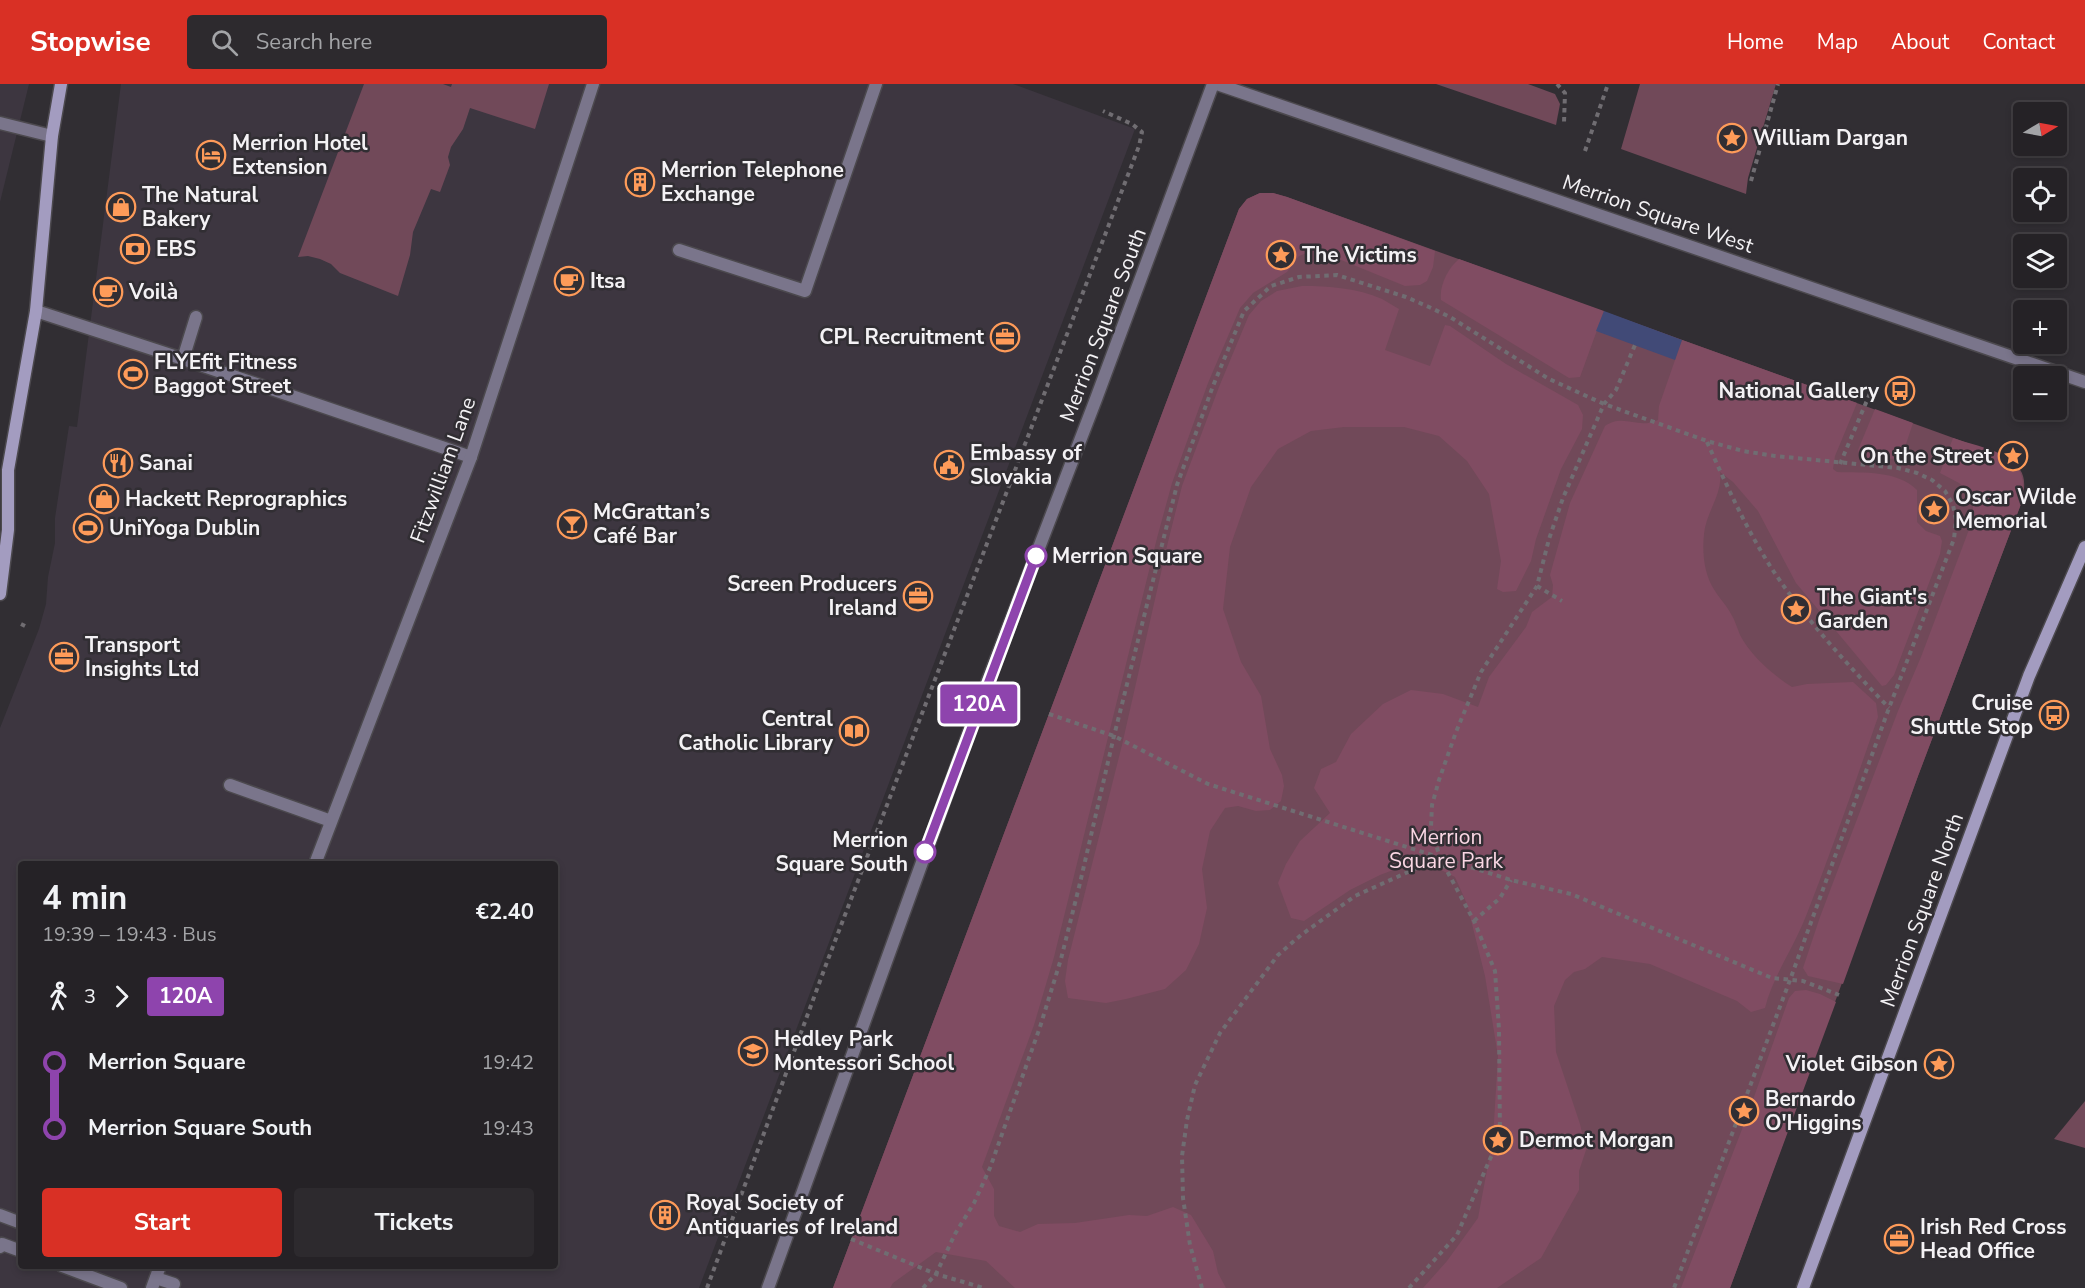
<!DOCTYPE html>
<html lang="en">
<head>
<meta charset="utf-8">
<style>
  :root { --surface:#252226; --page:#2d2a2e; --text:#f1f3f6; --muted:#a3a4a7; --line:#423f43; --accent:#d93025 }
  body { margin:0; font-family:"Nunito Sans",sans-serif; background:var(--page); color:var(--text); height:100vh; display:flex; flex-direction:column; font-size:22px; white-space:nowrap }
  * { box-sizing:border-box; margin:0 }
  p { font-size:20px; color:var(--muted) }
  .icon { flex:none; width:33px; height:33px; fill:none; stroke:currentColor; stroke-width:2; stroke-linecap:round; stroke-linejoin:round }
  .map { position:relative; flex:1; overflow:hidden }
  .drawer { position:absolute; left:18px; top:777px; width:540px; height:408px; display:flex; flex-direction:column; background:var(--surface); border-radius:6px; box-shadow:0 3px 9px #0003,0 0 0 2px var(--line) }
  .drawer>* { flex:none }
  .badge { padding:0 12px; border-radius:4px; font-size:21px; line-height:39px }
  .needle { width:39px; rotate:80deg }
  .tools { position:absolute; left:2013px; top:18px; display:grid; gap:12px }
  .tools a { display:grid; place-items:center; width:54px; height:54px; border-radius:6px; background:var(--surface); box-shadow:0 3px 9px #0003,0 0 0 2px var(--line); font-size:30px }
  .map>.badge { position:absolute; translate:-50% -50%; box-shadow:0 0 0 3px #fff }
  .legs { display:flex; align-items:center; gap:9px; height:66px; padding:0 24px; font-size:20px }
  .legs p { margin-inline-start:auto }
  .headline { display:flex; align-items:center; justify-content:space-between; height:102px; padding:0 24px }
  h1 { font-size:33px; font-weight:700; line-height:45px }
  .cta { display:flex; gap:12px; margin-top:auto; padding:12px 24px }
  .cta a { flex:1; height:69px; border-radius:6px; background:var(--accent); color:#fff; font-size:24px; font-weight:700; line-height:69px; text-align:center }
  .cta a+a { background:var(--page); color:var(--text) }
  ul { padding:0 24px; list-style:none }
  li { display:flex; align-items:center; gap:21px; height:66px; font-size:22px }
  li i { display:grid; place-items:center; width:9px; height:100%; margin:0 8px; background:currentColor }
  li i::after { content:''; width:15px; height:15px; margin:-8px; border:4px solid; border-radius:50%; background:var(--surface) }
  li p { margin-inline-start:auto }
  li:first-child i { background:linear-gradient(#0000 50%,currentColor 0) }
  li:last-child i { background:linear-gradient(currentColor 50%,#0000 0) }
  header { display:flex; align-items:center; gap:36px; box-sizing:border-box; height:84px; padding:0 30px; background:var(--accent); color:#fff }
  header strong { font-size:28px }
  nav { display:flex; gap:33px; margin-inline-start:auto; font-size:21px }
  .search { width:420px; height:54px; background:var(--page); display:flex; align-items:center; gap:15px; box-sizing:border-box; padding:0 21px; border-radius:6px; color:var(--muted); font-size:22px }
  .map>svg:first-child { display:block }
  .built { fill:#3d3640; fill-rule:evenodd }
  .green { fill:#714959 }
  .forest { fill:#804c62 }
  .water { fill:#414a77 }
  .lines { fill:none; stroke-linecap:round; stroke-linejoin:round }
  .service-casing { stroke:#4c494e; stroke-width:15 }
  .tertiary-casing { stroke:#4c494e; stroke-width:15 }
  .secondary-casing { stroke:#4c494e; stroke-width:15 }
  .path { stroke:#706d72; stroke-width:4; stroke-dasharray:4.5 4.5; stroke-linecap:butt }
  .service { stroke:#7a758b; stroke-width:12 }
  .tertiary { stroke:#7a758b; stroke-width:12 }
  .secondary { stroke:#a39cc0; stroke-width:12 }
  .line-1-casing { stroke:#fff; stroke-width:14 }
  .line-1 { stroke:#8e44ad; stroke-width:9 }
  .stop-1-dot { fill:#fff; stroke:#8e44ad; stroke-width:3 }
  .labels { text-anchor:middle; stroke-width:5; stroke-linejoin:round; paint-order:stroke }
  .poi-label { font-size:21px; font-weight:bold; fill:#f4f2f5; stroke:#312e33; text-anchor:start }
  .street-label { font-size:21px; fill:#f4f2f5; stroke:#312e33 }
  .stop-label { font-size:21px; font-weight:bold; fill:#f4f2f5; stroke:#312e33; text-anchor:start }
  .park-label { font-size:21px; fill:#fad7e4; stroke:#312e33 }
</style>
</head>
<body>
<header>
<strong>Stopwise</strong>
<div class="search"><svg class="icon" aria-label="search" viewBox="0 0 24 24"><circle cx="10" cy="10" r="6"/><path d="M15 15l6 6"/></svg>Search here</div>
<nav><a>Home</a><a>Map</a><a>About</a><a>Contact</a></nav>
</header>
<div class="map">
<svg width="2085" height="1204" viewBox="0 0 2085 1204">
  <rect width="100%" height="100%" fill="#312e33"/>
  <!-- built -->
  <g class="built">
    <polygon points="0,0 29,0 0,118"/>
    <path d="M121,0H1013L1135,45L699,1204H0V644L39,545L46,520L48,493L55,459V434L69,342L77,343ZM21,780H555V1182H21Z"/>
  </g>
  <!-- green -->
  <g class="green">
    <polygon points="364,0 443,0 451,3 452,0 549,0 535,45 470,24 463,45 451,63 448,73 450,81 440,108 431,105 413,148 410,171 398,212 340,189 331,180 320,175 308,172 298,173"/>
    <polygon points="1436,0 1528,0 1555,10 1560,20 1556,41"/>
    <polygon points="1640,0 1776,0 1748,94 1746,110 1621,65"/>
    <path d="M1260,109H1273L1287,113L2006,373C2026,385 2027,398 2021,420L1918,692L1730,1204H833L1239,125L1247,115Z"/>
    <polygon points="2085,1017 2085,1064 2054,1055"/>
  </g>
  <!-- forest -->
  <g class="forest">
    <polygon points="1260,109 1273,109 1287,113 1435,167 1433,183 1427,197 1420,201 1405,202 1324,169 1312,167 1299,172 1287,188 1253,209 1240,224 1208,299 1172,399 1157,454 1054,873 1034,941 982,1083 994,1105 994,1132 999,1142 1020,1148 1038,1140 1075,1139 1129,1131 1147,1132 1173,1123 1191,1131 1213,1167 1218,1189 1226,1204 1015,1204 986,1177 936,1168 893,1199 890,1204 833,1204 1239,125 1247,115"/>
    <path d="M1459,175L1604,227L1580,293L1569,294L1441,216C1439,202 1448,184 1459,175Z"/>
    <path d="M1302,202C1329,202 1357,204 1382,215C1388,218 1393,222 1399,225L1385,266L1430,282L1445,241L1450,242L1506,280L1578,321L1583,331L1582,345L1561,385L1536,455L1531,477L1516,507L1503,508L1497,505L1501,477L1489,410L1467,377L1439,352L1404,343H1344L1311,347L1278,365L1251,403L1230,463L1223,525L1241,578L1261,612L1270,665L1282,691L1284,702L1281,717L1270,726L1256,727L1238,722L1225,724L1210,747L1202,785L1207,824L1199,860L1186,886L1165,905L1126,915L1106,919L1068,914L1065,897L1068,876L1122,661L1168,458L1182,402L1219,303L1249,231L1261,217L1277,207Z"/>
    <path d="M1682,256L1857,319L1835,372L1833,385L1837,388C1864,389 1897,386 1917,406V438L1926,447L1940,452L1942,457L1940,470L1894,591L1886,601L1882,602L1796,499L1758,427L1733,398L1720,388C1723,410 1706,428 1704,450C1702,469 1704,491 1715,507C1720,515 1727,522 1731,530C1735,536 1737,544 1740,551C1751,572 1772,590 1792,603L1807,600L1853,598L1876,619L1878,633C1855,699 1832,766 1806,832C1794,863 1773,892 1765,924L1751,928L1737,917L1650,880L1602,873L1585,885L1574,888L1565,896L1554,922L1556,968L1580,1040L1586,1066L1579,1087V1106L1541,1174L1497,1204H1423L1447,1177L1478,1134L1493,1054L1498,972L1485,892L1467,820L1455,793L1435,783L1417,777L1380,791L1350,806L1304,837L1291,834L1278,799L1286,780L1300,757L1330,729L1314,704L1321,685L1336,678L1351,650L1383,620L1411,606L1443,610L1478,623L1489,593L1526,543L1532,528L1552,513L1553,501L1550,491L1570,419L1605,342C1625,329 1637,346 1658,336L1659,322Z"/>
    <polygon points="1875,325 1913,339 1901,375 1868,374 1860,371 1858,366"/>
    <path d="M1953,354C1990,367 2034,369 2021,420L1918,692L1843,900L1808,892L1803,884L1820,833L1898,627L1921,573L1970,443L1973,424L1972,410L1959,399L1940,389Z"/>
    <polygon points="1806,906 1820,910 1836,918 1730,1204 1681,1204 1749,1027 1789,914 1795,907"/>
  </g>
  <!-- water -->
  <polygon class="water" points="1604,227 1682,256 1675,276 1596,247"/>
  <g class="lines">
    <!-- service casing -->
    <g class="service-casing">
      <g id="service">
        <polyline points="0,39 52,52"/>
        <polyline points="679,166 805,207 876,0"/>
        <polyline points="36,227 183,275 471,373"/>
        <polyline points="183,275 196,233"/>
        <polyline points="230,701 331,737"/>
        <polyline points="315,780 471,373 593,0"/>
        <polyline points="0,1131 21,1139"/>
        <polyline points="0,1163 2,1160 21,1167"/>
        <polyline points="62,1182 121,1204"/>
        <polyline points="156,1194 174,1200"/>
        <polyline points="152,1204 160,1182"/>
      </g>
    </g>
    <!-- tertiary casing -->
    <g class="tertiary-casing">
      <g id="tertiary">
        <polyline points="1217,0 2085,298"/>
        <polyline points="768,1204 984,607 1096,315 1213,0"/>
      </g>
    </g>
    <!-- secondary casing -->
    <g class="secondary-casing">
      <g id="secondary">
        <polyline points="0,510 8,446 8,386 36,227 52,52 61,0"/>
        <polyline points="1803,1204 2029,592 2085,463"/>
      </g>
    </g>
    <!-- path -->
    <g class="path">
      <polyline points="1557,0 1565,9 1564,39"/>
      <polyline points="1585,67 1608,0"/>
      <polyline points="1751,97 1778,0"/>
      <path d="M1707,358C1727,402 1747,447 1774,488C1807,537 1848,581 1889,624"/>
      <polyline points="1840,380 1871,307"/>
      <polyline points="1537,502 1562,517"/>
      <polyline points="21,540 25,542"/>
      <polyline points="1049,630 1114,652 1208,700 1511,796 1571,810 1772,894 1803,897 1839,911"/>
      <polyline points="1474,837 1500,814 1511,796"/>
      <polyline points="851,1155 936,1190 984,1204"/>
      <polyline points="707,1204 827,878 1139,62 1142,48 1132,40 1103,27"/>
      <polyline points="923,1204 936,1190 955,1150 974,1119 990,1084 1040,943 1061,875 1080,799 1114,652 1177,401 1213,302 1244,227 1271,202 1299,193 1337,191 1406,213 1429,223 1450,233 1549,295 1604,320 1707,357 1743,367 1775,372 1898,384 1917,389 1932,396 1945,407 1953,421 1956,436 1954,455 1889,624 1790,896 1674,1204"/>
      <polyline points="1202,1204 1190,1161 1183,1114 1182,1072 1187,1036 1195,1001 1220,949 1278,871 1301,851 1355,812 1439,774"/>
      <polyline points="1409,1204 1457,1151 1500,1052 1499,945 1495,887 1474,837 1440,774 1431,743 1432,721 1439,696 1456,648 1481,588 1537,502 1549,455 1563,414 1604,320 1616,306 1635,261"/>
    </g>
    <!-- service -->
    <use href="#service" class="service"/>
    <!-- tertiary -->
    <use href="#tertiary" class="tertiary"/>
    <!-- secondary -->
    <use href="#secondary" class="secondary"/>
  </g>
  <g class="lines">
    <!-- line-1 casing -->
    <g class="line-1-casing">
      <polyline id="line-1" points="925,768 1036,472"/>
    </g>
    <!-- line-1 -->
    <use href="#line-1" class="line-1"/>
  </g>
  <!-- icons -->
  <defs>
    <g id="sight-ring" transform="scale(1.5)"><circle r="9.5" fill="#312e33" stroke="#fe9b59" stroke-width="1.5"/><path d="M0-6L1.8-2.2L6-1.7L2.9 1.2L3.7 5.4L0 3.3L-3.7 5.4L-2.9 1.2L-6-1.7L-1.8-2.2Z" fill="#fe9b59"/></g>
    <g id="hotel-ring" transform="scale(1.5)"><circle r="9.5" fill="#312e33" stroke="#fe9b59" stroke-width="1.5"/><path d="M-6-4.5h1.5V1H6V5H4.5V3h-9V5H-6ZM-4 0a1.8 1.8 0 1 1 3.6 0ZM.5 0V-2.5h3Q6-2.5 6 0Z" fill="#fe9b59"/></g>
    <g id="building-ring" transform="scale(1.5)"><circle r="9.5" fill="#312e33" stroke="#fe9b59" stroke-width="1.5"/><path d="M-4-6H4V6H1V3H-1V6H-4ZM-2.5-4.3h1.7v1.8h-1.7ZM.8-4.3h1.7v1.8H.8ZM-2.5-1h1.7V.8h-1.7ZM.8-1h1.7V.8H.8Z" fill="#fe9b59"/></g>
    <g id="shop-ring" transform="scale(1.5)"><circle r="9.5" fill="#312e33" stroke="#fe9b59" stroke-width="1.5"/><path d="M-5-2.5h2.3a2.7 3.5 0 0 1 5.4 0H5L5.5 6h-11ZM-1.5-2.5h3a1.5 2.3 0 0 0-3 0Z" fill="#fe9b59"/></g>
    <g id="bank-ring" transform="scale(1.5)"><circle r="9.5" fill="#312e33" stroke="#fe9b59" stroke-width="1.5"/><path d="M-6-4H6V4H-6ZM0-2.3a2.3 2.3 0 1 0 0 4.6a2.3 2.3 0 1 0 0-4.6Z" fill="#fe9b59"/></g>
    <g id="cafe-ring" transform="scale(1.5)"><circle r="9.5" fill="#312e33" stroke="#fe9b59" stroke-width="1.5"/><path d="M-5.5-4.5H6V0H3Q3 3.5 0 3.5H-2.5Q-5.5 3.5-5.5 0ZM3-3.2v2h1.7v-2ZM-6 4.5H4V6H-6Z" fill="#fe9b59"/></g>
    <g id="office-ring" transform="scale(1.5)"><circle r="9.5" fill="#312e33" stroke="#fe9b59" stroke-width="1.5"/><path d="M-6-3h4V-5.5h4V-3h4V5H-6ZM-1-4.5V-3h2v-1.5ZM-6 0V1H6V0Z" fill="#fe9b59"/></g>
    <g id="stadium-ring" transform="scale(1.5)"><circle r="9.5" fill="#312e33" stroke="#fe9b59" stroke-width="1.5"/><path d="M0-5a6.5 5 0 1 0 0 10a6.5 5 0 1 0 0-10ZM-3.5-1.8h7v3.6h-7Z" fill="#fe9b59"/></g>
    <g id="bus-ring" transform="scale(1.5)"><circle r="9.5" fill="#312e33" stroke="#fe9b59" stroke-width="1.5"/><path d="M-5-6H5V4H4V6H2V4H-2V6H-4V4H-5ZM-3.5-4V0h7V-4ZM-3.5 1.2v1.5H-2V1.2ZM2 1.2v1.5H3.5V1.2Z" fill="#fe9b59"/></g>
    <g id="restaurant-ring" transform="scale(1.5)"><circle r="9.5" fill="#312e33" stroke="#fe9b59" stroke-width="1.5"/><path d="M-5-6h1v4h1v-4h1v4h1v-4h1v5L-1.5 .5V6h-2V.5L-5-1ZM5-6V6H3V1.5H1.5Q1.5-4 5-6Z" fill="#fe9b59"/></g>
    <g id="civic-ring" transform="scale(1.5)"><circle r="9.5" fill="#312e33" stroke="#fe9b59" stroke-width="1.5"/><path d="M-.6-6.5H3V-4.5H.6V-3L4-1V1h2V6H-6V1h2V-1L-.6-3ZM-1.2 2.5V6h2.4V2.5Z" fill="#fe9b59"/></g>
    <g id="bar-ring" transform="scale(1.5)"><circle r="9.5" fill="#312e33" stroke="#fe9b59" stroke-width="1.5"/><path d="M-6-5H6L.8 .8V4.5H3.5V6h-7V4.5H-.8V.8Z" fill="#fe9b59"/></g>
    <g id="library-ring" transform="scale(1.5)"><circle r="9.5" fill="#312e33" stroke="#fe9b59" stroke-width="1.5"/><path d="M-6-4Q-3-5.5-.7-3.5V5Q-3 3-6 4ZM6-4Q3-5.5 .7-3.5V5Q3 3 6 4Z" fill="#fe9b59"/></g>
    <g id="school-ring" transform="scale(1.5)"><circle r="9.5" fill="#312e33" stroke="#fe9b59" stroke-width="1.5"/><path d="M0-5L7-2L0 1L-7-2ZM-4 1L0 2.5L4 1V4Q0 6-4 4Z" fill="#fe9b59"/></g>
  </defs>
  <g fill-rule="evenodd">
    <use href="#sight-ring" x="1732" y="54"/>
    <use href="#hotel-ring" x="211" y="71"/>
    <use href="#building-ring" x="640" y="98"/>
    <use href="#shop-ring" x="121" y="123"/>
    <use href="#bank-ring" x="135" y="165"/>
    <use href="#sight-ring" x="1281" y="171"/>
    <use href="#cafe-ring" x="569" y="197"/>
    <use href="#cafe-ring" x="108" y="208"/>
    <use href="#office-ring" x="1005" y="253"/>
    <use href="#stadium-ring" x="133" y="290"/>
    <use href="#bus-ring" x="1900" y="307"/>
    <use href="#sight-ring" x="2013" y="372"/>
    <use href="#restaurant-ring" x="118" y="379"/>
    <use href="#civic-ring" x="949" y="381"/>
    <use href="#shop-ring" x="104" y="415"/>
    <use href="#sight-ring" x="1934" y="425"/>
    <use href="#bar-ring" x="572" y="440"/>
    <use href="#stadium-ring" x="88" y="444"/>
    <use href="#office-ring" x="918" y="512"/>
    <use href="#sight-ring" x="1796" y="525"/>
    <use href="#office-ring" x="64" y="573"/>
    <use href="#bus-ring" x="2054" y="631"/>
    <use href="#library-ring" x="854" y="647"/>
    <use href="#school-ring" x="753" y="967"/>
    <use href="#sight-ring" x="1939" y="980"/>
    <use href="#sight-ring" x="1744" y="1027"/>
    <use href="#sight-ring" x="1498" y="1056"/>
    <use href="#building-ring" x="665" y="1131"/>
    <use href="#office-ring" x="1899" y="1155"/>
  </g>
  <!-- markers -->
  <g class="stop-1-dot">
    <circle cx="1036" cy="472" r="10"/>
    <circle cx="925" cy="768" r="10"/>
  </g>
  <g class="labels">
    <!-- poi labels -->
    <g class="poi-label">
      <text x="1753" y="61">William Dargan</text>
      <text x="232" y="66">Merrion Hotel<tspan x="232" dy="24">Extension</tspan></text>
      <text x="661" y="93">Merrion Telephone<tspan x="661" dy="24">Exchange</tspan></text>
      <text x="142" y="118">The Natural<tspan x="142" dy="24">Bakery</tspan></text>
      <text x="156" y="172">EBS</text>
      <text x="1302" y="178">The Victims</text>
      <text x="590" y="204">Itsa</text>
      <text x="129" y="215">Voilà</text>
      <text x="984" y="260" text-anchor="end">CPL Recruitment</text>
      <text x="154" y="285">FLYEfit Fitness<tspan x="154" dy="24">Baggot Street</tspan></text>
      <text x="1879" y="314" text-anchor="end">National Gallery</text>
      <text x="970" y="376">Embassy of<tspan x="970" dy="24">Slovakia</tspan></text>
      <text x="1992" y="379" text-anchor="end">On the Street</text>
      <text x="139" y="386">Sanai</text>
      <text x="1955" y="420">Oscar Wilde<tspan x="1955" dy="24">Memorial</tspan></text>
      <text x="125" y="422">Hackett Reprographics</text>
      <text x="593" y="435">McGrattan’s<tspan x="593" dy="24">Café Bar</tspan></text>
      <text x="109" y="451">UniYoga Dublin</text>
      <text x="897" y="507" text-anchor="end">Screen Producers<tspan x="897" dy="24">Ireland</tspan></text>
      <text x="1817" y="520">The Giant's<tspan x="1817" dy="24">Garden</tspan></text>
      <text x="85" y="568">Transport<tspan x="85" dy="24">Insights Ltd</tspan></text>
      <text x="2033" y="626" text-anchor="end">Cruise<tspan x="2033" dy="24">Shuttle Stop</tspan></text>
      <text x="833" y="642" text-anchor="end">Central<tspan x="833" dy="24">Catholic Library</tspan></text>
      <text x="774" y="962">Hedley Park<tspan x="774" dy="24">Montessori School</tspan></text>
      <text x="1918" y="987" text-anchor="end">Violet Gibson</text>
      <text x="1765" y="1022">Bernardo<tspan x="1765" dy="24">O'Higgins</tspan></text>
      <text x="1519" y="1063">Dermot Morgan</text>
      <text x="686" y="1126">Royal Society of<tspan x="686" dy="24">Antiquaries of Ireland</tspan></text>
      <text x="1920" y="1150">Irish Red Cross<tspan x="1920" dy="24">Head Office</tspan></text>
    </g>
    <!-- street labels -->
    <g class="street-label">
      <text transform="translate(1658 130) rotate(19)" y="7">Merrion Square West</text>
      <text transform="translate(1103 241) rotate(-69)" y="7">Merrion Square South</text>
      <text transform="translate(443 386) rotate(-70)" y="7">Fitzwilliam Lane</text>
      <text transform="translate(1922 826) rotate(-70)" y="7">Merrion Square North</text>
    </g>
    <!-- stop labels -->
    <g class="stop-label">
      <text x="1052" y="479">Merrion Square</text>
      <text x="908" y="763" text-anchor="end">Merrion<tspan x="908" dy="24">Square South</tspan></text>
    </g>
    <!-- park labels -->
    <g class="park-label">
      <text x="1446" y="760">Merrion<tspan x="1446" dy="24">Square Park</tspan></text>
    </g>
  </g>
</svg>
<div class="tools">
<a><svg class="needle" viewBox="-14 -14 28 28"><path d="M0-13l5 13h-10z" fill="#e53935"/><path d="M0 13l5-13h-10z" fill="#a3a4a7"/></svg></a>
<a><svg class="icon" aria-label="locate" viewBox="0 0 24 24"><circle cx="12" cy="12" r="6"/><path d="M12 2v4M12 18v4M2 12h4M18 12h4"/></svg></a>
<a><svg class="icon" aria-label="layers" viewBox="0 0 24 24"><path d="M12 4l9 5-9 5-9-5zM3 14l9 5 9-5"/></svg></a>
<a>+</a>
<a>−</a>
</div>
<b class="badge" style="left:979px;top:620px;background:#8e44ad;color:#fff">120A</b>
<section class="drawer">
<div class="headline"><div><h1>4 min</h1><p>19:39 – 19:43 · Bus</p></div><b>€2.40</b></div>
<div class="legs"><svg class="icon" aria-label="walk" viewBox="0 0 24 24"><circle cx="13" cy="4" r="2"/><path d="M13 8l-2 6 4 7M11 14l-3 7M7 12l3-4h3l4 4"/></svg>3<svg class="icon" aria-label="forward" viewBox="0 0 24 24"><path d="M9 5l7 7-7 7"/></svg><b class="badge" style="background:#8e44ad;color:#fff">120A</b></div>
<ul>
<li><i style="color:#8e44ad"></i><b>Merrion Square</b><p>19:42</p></li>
<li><i style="color:#8e44ad"></i><b>Merrion Square South</b><p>19:43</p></li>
</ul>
<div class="cta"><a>Start</a><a>Tickets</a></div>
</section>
</div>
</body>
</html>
